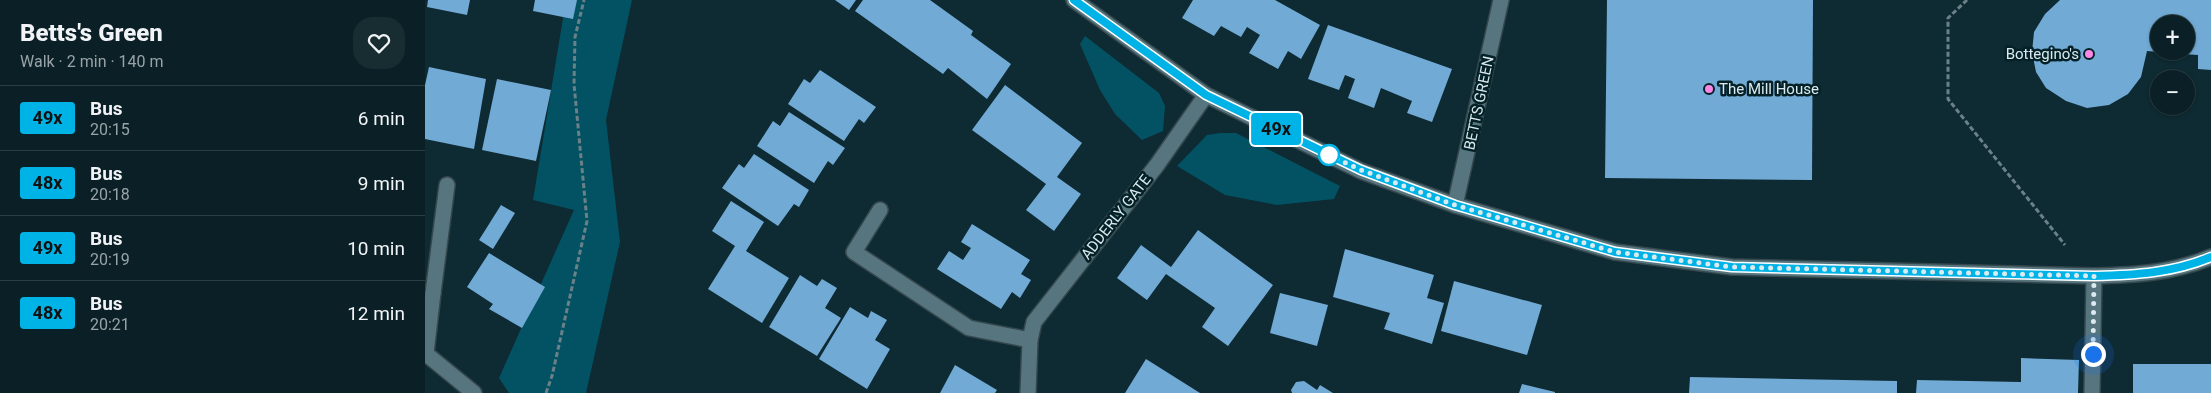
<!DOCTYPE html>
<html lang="en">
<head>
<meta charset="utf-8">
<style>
  :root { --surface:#0a2026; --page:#182d32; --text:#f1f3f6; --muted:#99a3a7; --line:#2a3e43 }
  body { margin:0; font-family:Roboto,sans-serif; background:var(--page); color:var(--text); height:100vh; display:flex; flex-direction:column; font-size:19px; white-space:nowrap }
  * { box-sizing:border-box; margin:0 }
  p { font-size:16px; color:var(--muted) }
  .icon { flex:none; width:28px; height:28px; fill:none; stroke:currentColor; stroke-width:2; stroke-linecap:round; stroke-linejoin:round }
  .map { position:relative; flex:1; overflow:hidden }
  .details { display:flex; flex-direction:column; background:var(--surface); width:425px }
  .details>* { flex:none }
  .badge { padding:0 10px; border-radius:4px; font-size:18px; line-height:32px }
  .buttons { position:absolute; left:1725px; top:15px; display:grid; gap:10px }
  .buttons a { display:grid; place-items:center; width:45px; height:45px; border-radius:50%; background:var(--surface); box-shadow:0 1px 4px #0004,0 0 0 1px var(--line); font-size:25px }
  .you { position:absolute; width:25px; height:25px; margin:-12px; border:4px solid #fff; border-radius:50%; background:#1a73e8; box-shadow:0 0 0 8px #1a73e833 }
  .map>.badge { position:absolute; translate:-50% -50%; box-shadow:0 0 0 2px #fff }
  .round { display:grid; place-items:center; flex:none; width:52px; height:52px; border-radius:20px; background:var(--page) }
  .summary { display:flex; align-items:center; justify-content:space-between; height:85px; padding:0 20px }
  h1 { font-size:24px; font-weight:800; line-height:38px }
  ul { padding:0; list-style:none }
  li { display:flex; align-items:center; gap:15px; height:65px; padding:0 20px; border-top:1px solid var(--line) }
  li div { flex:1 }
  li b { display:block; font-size:19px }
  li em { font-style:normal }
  li .badge { min-width:55px; font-weight:700; text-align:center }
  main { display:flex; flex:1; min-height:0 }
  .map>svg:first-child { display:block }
  .green { fill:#035263 }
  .building { fill:#71aad5 }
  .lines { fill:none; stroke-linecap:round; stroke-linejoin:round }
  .lane-casing { stroke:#34474d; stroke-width:18 }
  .street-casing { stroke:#34474d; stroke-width:18 }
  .path { stroke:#6a8188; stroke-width:3; stroke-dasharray:5 2.5; stroke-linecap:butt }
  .lane { stroke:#57757e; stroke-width:15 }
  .street { stroke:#57757e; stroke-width:15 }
  .line-casing { stroke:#fff; stroke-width:11 }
  .line { stroke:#00b3e6; stroke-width:8 }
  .walk { stroke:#daeaef; stroke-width:5; stroke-dasharray:0 9 }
  .poi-dot { fill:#fc86e3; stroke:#042128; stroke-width:2 }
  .stop-dot { fill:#fff; stroke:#00b3e6; stroke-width:2.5 }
  .labels { text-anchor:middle; stroke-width:5; stroke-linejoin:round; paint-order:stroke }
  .poi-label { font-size:15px; fill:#daeaef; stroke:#042128; text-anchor:end }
  .street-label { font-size:15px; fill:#daeaef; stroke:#042128 }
</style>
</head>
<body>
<main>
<section class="details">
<div class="summary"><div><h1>Betts's Green</h1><p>Walk · 2 min · 140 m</p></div><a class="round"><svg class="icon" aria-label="heart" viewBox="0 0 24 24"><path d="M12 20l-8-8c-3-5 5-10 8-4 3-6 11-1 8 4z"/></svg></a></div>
<ul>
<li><span class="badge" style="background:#00b3e6;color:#111">49x</span><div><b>Bus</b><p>20:15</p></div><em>6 min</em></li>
<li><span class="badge" style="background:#00b3e6;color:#111">48x</span><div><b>Bus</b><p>20:18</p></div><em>9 min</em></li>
<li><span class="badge" style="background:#00b3e6;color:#111">49x</span><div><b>Bus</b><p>20:19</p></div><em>10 min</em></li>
<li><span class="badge" style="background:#00b3e6;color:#111">48x</span><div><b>Bus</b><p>20:21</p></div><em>12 min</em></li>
</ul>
</section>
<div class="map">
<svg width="1786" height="393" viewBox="0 0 1786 393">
  <rect width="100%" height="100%" fill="#0e2a32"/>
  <!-- green -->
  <g class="green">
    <polygon points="141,0 207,0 181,120 195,242 161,393 84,393 74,378 149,210 108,200"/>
    <polygon points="660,36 734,93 740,106 738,131 717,140 690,114 675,90 655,44"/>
    <polygon points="795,133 811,133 915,186 909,199 852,205 800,195 752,166 782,135"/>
  </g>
  <!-- building -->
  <g class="building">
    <polygon points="3,0 45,0 42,15 2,7"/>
    <polygon points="110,0 152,0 148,19 108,11"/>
    <polygon points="410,0 431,0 424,10"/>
    <polygon points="438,0 505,0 548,31 546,35 586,64 562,99 523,68 518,74 430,11"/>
    <polygon points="768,0 850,0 895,25 876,59 863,51 853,69 824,53 835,35 822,27 816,37 796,26 789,36 757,18"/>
    <polygon points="1182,0 1388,0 1387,180 1180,178"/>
    <polygon points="1635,0 1786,0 1786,70 1773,69 1773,55 1742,53 1761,51 1761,24 1734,24 1734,52 1722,51 1716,77 1703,94 1684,105 1662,108 1641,101 1621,88 1611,72 1607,52 1609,32 1620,14"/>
    <polygon points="903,25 1027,69 1007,122 982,113 987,101 956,88 949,108 923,98 930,79 920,75 914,90 883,79"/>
    <polygon points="4,67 61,79 49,149 0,139 0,85"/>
    <polygon points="395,70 451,107 439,123 434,119 419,141 363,104 379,79 385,83"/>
    <polygon points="72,79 126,90 111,161 57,150"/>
    <polygon points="580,85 657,143 632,177 656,194 629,231 601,210 621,184 547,130"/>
    <polygon points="364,112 420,148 408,165 403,161 389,183 332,146 348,121 355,126"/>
    <polygon points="329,154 384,190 374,207 369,204 353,226 297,188 314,164 319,168"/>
    <polygon points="306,201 339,222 321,251 364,278 337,323 283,289 310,246 287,231"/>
    <polygon points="76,205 90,213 68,249 54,240"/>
    <polygon points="547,224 605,260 596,274 606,280 595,298 587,292 576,309 512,269 524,251 538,260 546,248 536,242"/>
    <polygon points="773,230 848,285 803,346 777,327 790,308 741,274 722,300 692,278 716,245 746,267"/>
    <polygon points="920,249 1009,275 1002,298 1019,303 1007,344 959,329 965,313 908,297"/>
    <polygon points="64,253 120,287 97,328 64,309 68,304 42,287"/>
    <polygon points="375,275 392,286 397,279 412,288 400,308 416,318 392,356 344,327"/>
    <polygon points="1029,281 1117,305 1102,355 1016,331"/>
    <polygon points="855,293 903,305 892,346 845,333"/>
    <polygon points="425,307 443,318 446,311 462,320 450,340 465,349 442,389 394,359"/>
    <polygon points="1596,358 1654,360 1653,393 1491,393 1492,380 1596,382"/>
    <polygon points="721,359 775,393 700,393"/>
    <rect x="1708" y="364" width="78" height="29"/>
    <polygon points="530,365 572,390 570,393 515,393"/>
    <polygon points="1265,377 1472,381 1472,393 1264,393"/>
    <polygon points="879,381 892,390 895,385 908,393 867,393 866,390 871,382"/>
    <polygon points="1097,384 1130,392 1130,393 1094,393"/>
  </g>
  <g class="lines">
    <!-- lane casing -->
    <g class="lane-casing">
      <polyline id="lane" points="8,293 22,185"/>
    </g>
    <!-- street casing -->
    <g class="street-casing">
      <g id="street">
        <path d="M649,0L781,95L936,171L1030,205L1190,252L1307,267L1669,276C1710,275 1748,273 1786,257"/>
        <polyline points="1030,205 1076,0"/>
        <polyline points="455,210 429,252 544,328 605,340"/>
        <polyline points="0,353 49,393"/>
        <polyline points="1,353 8,293"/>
        <polyline points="603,393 605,340 609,322 732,165 781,95"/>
        <polyline points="1667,393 1669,276"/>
      </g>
    </g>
    <!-- path -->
    <g class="path">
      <polyline points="1542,0 1523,18 1523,99 1640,245"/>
      <polyline points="121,393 127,376 162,221 149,84 150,37 159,0"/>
    </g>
    <!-- lane -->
    <use href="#lane" class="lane"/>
    <!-- street -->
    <use href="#street" class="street"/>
  </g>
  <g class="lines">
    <!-- line casing -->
    <g class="line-casing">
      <path id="line" d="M649,0L781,95L936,170L1030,205L1190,252L1307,267L1669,276C1710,275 1748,273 1786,257"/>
    </g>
    <!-- line -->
    <use href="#line" class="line"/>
    <!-- walk -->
    <polyline class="walk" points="904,155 936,170 1030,205 1190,252 1307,267 1669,276 1668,354"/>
  </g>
  <!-- markers -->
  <g class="poi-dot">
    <circle cx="1664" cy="54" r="5"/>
    <circle cx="1284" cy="89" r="5"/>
  </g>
  <circle class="stop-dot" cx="904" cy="155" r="10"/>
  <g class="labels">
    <!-- poi labels -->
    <g class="poi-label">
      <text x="1654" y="59">Bottegino's</text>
      <text x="1294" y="94" text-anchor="start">The Mill House</text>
    </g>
    <!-- street labels -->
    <g class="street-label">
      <text transform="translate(1054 103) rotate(-78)" y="5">BETTS GREEN</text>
      <text transform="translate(691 217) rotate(-52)" y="5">ADDERLY GATE</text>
    </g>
  </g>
</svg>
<div class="buttons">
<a>+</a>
<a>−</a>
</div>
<div class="you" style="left:1668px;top:354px"></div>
<b class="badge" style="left:851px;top:129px;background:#00b3e6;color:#111">49x</b>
</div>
</main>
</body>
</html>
